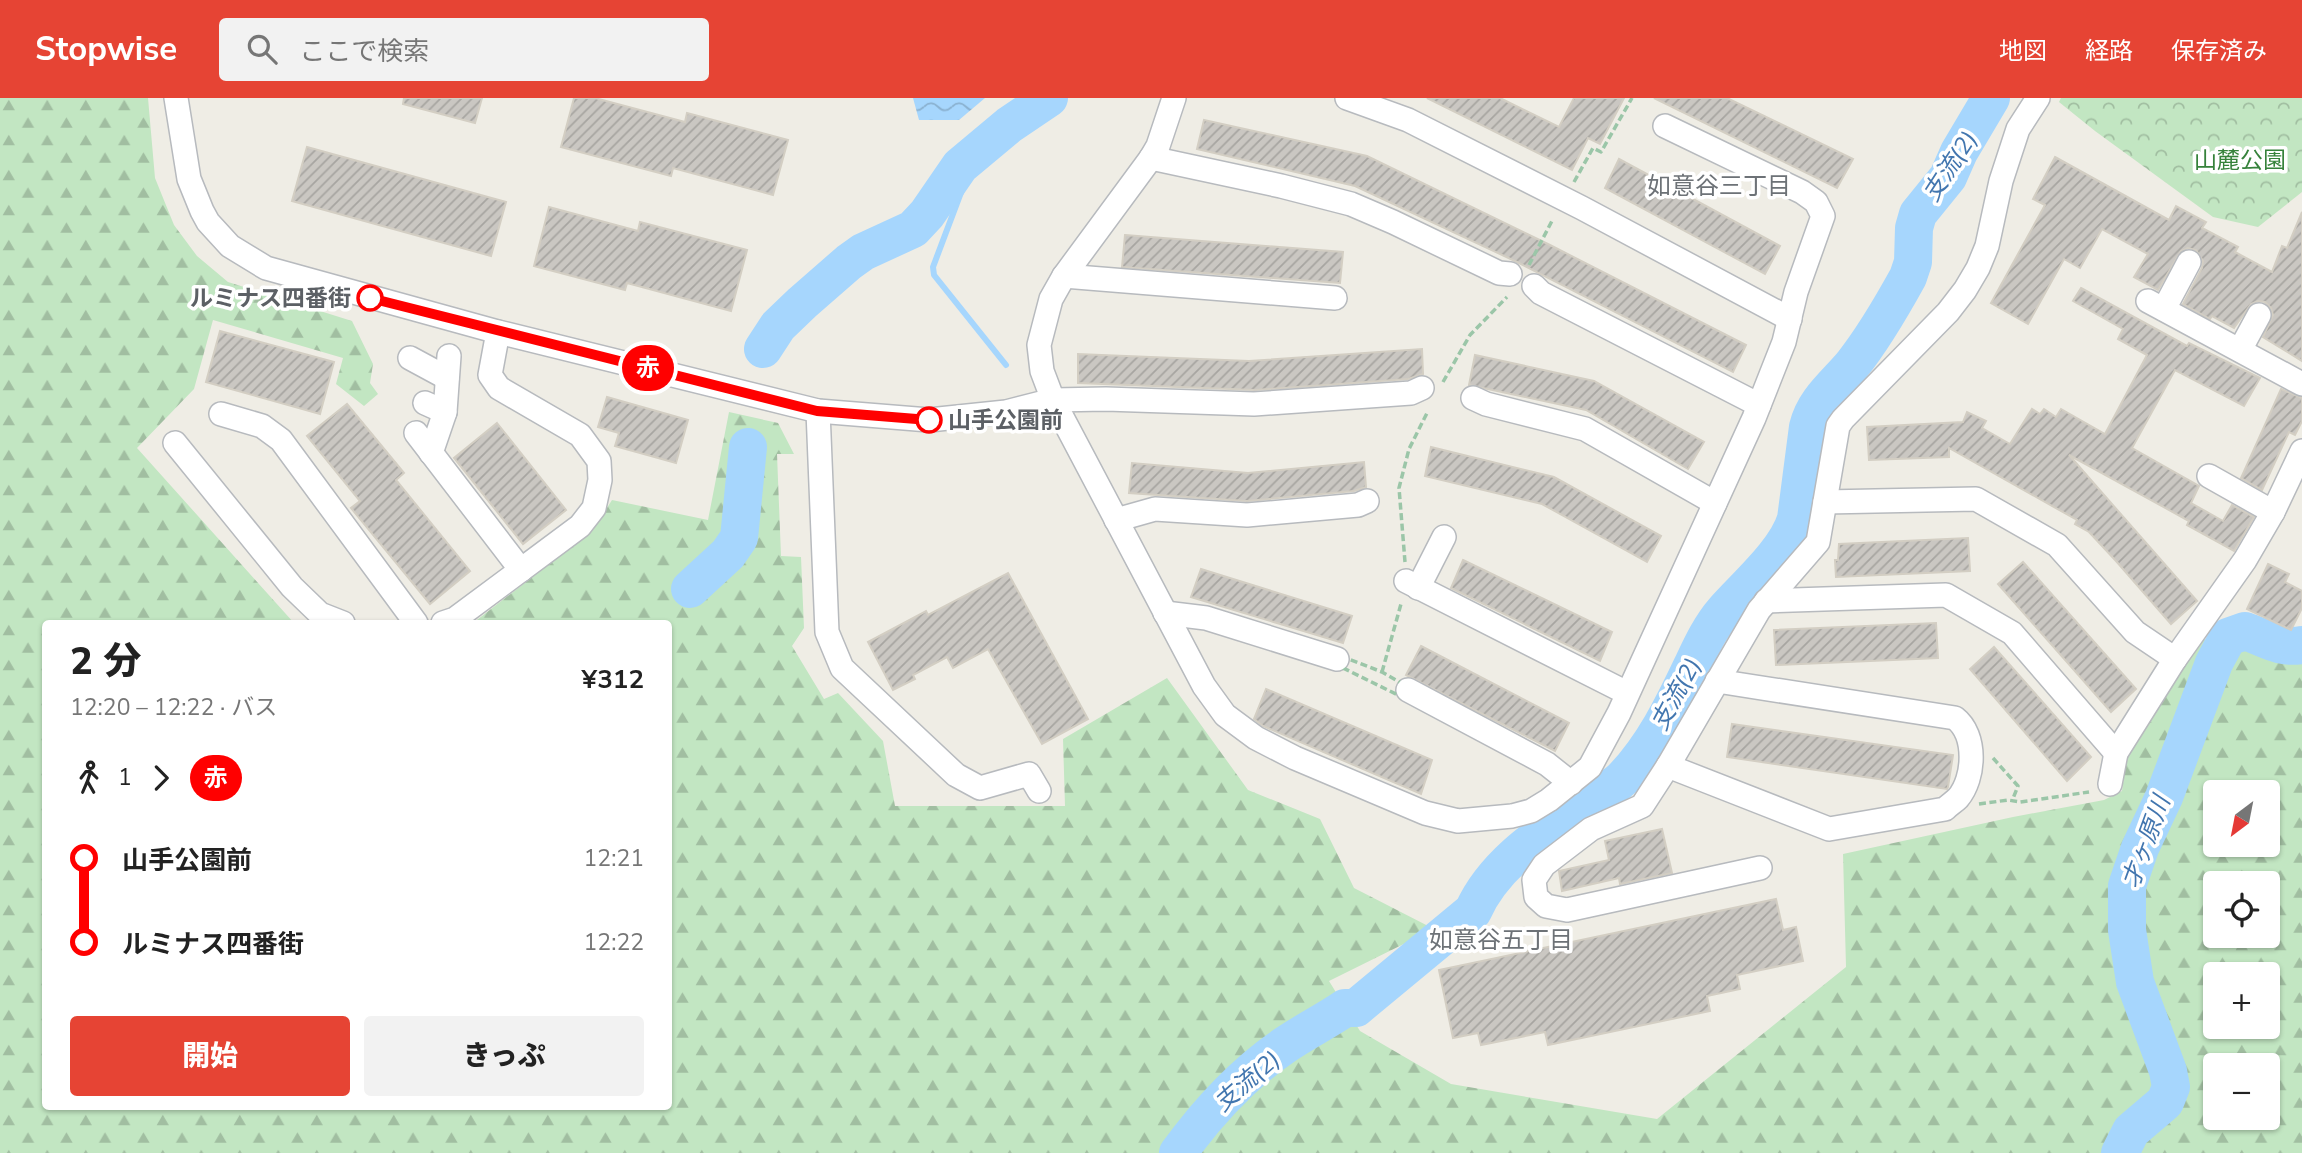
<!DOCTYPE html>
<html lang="ja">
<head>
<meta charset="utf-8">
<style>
  :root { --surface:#fff; --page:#f2f2f2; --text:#222; --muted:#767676; --accent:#e64434 }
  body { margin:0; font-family:"Nunito Sans","Noto Sans JP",sans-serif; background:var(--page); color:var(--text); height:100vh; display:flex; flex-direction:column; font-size:26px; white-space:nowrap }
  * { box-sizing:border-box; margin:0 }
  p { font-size:23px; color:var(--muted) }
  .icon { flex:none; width:38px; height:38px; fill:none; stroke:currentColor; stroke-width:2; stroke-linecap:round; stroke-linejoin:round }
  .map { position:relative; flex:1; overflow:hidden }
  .panel { position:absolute; left:42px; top:522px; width:630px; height:490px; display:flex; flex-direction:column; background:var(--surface); border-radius:7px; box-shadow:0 2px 5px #0004 }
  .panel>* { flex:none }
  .badge { padding:0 14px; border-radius:23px; font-size:24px; line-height:46px }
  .needle { width:46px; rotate:212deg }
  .tools { position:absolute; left:2203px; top:682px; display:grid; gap:14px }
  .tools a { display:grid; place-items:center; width:77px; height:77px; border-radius:7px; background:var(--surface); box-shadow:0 2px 5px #0004; font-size:35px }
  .map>.badge { position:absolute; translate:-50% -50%; box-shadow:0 0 0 4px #fff }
  .legs { display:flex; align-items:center; gap:10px; height:77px; padding:0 28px; font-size:23px }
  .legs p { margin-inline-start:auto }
  .head { display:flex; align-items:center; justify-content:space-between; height:119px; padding:0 28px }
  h1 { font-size:38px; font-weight:800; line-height:52px }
  .button { display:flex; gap:14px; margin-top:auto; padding:14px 28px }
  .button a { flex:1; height:80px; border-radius:7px; background:var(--accent); color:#fff; font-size:28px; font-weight:800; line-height:80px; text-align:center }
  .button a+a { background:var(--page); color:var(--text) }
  ul { padding:0 28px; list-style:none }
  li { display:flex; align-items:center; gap:24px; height:84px; font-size:26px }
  li i { display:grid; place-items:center; width:10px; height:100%; margin:0 9px; background:currentColor }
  li i::after { content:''; width:18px; height:18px; margin:-9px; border:5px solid; border-radius:50%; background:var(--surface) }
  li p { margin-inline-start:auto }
  li:first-child i { background:linear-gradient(#0000 50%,currentColor 0) }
  li:last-child i { background:linear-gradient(currentColor 50%,#0000 0) }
  header { display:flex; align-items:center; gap:42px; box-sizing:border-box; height:98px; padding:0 35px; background:var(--accent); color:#fff }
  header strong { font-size:33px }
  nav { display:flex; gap:38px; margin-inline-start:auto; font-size:24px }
  .search { width:490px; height:63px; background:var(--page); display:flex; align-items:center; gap:18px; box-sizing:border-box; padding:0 24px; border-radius:7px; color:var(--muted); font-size:26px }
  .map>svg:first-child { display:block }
  .forest { fill:url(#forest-firs); fill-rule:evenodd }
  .park { fill:url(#park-crowns) }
  .water { fill:url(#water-waves) }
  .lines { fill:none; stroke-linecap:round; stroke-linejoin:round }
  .stream { stroke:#a6d6fd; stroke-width:6 }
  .river { stroke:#a6d6fd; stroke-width:38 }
  .building { fill:url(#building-hatch); stroke:#d3cec3; stroke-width:2 }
  .minor-casing { stroke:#b7babe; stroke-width:26 }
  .path { stroke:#9bc6a8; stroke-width:3.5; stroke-dasharray:7 3.5; stroke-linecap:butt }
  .minor { stroke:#fff; stroke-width:23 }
  .line-1-casing { stroke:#fff; stroke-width:16 }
  .line-1 { stroke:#f00; stroke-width:10 }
  .stop-1-dot { fill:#fff; stroke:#f00; stroke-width:3.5 }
  .labels { text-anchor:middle; stroke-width:7; stroke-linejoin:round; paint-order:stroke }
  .park-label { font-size:23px; fill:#36823b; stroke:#fff }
  .stop-label { font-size:23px; font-weight:bold; fill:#5c6065; stroke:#fff; text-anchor:end }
  .water-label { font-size:24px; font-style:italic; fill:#4276af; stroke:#fff }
  .neighbourhood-label { font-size:24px; fill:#6d7277; stroke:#fff }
</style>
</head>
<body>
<header>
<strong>Stopwise</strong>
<div class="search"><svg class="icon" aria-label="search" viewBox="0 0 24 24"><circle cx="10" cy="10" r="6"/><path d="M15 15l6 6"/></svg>ここで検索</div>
<nav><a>地図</a><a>経路</a><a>保存済み</a></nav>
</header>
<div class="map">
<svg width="2302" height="1055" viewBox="0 0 2302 1055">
  <defs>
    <pattern id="forest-firs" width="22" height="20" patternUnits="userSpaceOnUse" patternTransform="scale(1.75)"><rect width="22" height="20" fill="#c2e6c2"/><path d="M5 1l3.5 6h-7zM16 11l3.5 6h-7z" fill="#a1bea1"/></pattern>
    <pattern id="park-crowns" width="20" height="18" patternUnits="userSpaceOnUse" patternTransform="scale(1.75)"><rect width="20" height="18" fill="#c2e6c2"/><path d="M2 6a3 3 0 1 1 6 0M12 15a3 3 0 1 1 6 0" fill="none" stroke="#a1bea1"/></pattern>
    <pattern id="water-waves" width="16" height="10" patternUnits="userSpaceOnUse" patternTransform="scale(1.75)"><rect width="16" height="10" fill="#a6d6fd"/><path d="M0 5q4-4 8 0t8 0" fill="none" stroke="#8ab1d0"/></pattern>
    <pattern id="building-hatch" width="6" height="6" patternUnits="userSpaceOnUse" patternTransform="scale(1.75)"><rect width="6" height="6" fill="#cac7c2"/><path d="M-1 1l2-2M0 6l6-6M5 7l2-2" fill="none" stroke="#a7a5a1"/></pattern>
  </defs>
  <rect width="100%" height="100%" fill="#efede5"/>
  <!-- forest -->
  <path class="forest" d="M0,0H148L155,80L174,127L197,158L228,184L352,223L373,266L370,285L378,296L364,308L336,286L343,260L213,222L194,291L137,350L294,525H46V1008H668V525H473L593,432L612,402L708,422L729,314L778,325L794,356H777L781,458L801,459L804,530L792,548L824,601L838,595L883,643L895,708H1065L1063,641L1167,580L1248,692L1320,721L1354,790L1434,831L1329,883L1360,933L1451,986L1657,1021L1846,869L1843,756L2013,719L2104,702L2122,693L2127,656L2201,539C2216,550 2227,551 2244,546L2262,555L2302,559V1055H0ZM2216,695H2268V747H2216ZM2216,786H2268V838H2216ZM2216,877H2268V929H2216ZM2216,968H2268V1020H2216Z"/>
  <!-- park -->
  <polygon class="park" points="2061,0 2302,0 2302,94 2258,129 2213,119 2095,33 2059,4"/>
  <!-- water -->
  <polygon class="water" points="913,0 985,0 959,22 919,22"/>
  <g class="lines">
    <!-- stream -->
    <polyline class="stream" points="972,58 968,76 933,169 934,177 1006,267"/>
    <!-- river -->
    <g class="river">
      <polyline points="763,251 778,228 802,205 849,164 863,154 913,131 927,116 960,68 1009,27 1049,0"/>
      <polyline points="690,491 728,456 739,440 748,349"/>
      <path d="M1178,1055C1207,1015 1244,975 1285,947C1304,934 1326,923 1345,910H1356L1473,813C1495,763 1547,732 1591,701C1601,695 1614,689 1622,681C1653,649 1673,608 1692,568C1701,549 1710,529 1724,513C1747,487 1786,454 1796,421L1808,329C1814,303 1835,287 1852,267C1872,242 1892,208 1908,179L1913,164L1914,130L1918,116L1948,79L1959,54L1991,0"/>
      <path d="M2120,1055L2131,1033L2165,1004L2171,989L2168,973L2135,884L2127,832V788L2140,750L2164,699L2214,565L2228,539L2245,533C2265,540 2280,551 2302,547"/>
    </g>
  </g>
  <!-- building -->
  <g class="building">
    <polygon points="404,0 482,0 475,25 403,6"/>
    <polygon points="574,0 595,0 685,24 687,15 788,42 773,97 673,70 671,78 561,49"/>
    <polygon points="1427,0 1500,0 1559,29 1574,0 1624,0 1600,46 1588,40 1572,72"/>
    <polygon points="1654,0 1727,0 1853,61 1837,90"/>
    <polygon points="1204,22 1367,58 1550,147 1746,247 1733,274 1517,164 1355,88 1197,51"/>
    <polygon points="307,49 506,104 491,158 292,103"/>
    <polygon points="2055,59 2169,122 2176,108 2206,124 2202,130 2238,149 2235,154 2272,174 2282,148 2287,150 2302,114 2302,263 2263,239 2273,217 2271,210 2265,204 2258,203 2251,206 2234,230 2212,218 2210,221 2183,206 2202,170 2203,163 2196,152 2188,150 2181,153 2158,192 2134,179 2148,156 2102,131 2080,170 2064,161 2028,226 1991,205 2045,107 2033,101"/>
    <polygon points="1619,61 1780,148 1765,176 1605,90"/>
    <polygon points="549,109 638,133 640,124 747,152 731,213 627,185 625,192 534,168"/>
    <polygon points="1125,137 1343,154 1340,185 1122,169"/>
    <polygon points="2081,190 2187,248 2189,245 2260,280 2244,308 2175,272 2132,350 2199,388 2191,405 2223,423 2232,407 2254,419 2234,453 2187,427 2189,423 2069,357 2197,503 2171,526 2116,463 2089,434 2075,426 2077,422 1949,350 1949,359 1869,362 1867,329 1963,324 1967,314 1986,323 1982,330 2010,346 2032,311 2040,316 2044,311 2056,319 2061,311 2105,336 2147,257 2118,241 2123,231 2073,203"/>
    <polygon points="220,233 334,264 320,316 206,284"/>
    <polygon points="1422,251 1423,276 1408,281 1255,292 1078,285 1078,256 1249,263"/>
    <polygon points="1475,257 1594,283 1704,344 1688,371 1586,312 1469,287"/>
    <polygon points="2281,291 2302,300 2302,323 2295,337 2289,334 2262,392 2241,380"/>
    <polygon points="607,299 688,322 676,365 615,348 619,335 598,329"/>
    <polygon points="347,306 404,375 396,382 470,473 430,506 351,410 360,403 307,338"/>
    <polygon points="497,325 566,412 523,446 454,360"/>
    <polygon points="1431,349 1554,379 1661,438 1647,464 1542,406 1425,378"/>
    <polygon points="1364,364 1366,389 1354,393 1247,403 1129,395 1132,365 1248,375"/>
    <polygon points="1968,440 1970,473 1836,479 1835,462 1838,462 1839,446"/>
    <polygon points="1463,462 1612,534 1600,563 1451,490"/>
    <polygon points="2023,464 2136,591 2111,614 1998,486"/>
    <polygon points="2268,466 2289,476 2285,484 2302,493 2302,510 2291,532 2247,511"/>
    <polygon points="1201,471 1352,518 1343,545 1191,499"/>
    <polygon points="1008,475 1088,621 1042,646 988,551 953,570 947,559 913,577 915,581 893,592 868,544 926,513 928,517"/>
    <polygon points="1936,525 1938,560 1776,567 1774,532"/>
    <polygon points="1421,548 1569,625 1555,653 1406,577"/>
    <polygon points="1994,549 2091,659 2067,683 1970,571"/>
    <polygon points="1266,591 1432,662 1421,696 1263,628 1254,621"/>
    <polygon points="1732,626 1953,657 1948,689 1947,691 1727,659"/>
    <polygon points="1662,731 1672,775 1620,786 1619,780 1562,793 1559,773 1609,762 1605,743"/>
    <polygon points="1776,801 1783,832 1796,829 1803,863 1737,877 1740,891 1707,898 1710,913 1548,947 1545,934 1481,947 1478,935 1453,940 1439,872"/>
  </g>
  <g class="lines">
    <!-- minor casing -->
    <g class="minor-casing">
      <g id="minor">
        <polyline points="176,0 189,81 202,113 208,124 230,148 266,170 498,234 818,313 929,322 1006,314 1053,302 1042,273 1039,247 1051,201 1064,178 1151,60 1158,48 1174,0"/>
        <polyline points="1347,0 1408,22 1582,110 1790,221"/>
        <polyline points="1151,60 1281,88 1351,106 1393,124 1499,175 1510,176"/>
        <polyline points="1064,178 1335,200"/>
        <polyline points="1534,188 1541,195 1759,307"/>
        <polyline points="2148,203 2302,286"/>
        <polyline points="2164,211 2189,164"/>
        <polyline points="2240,252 2259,217"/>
        <polyline points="410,260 447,280"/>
        <polyline points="1422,290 1411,295 1254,306 1106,301 1053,302 1204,588 1225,617 1256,640 1295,660 1425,715 1458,723 1512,718 1531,713 1549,702 1590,669 1619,615 1754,320 1784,244 1796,194 1823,118 1816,104 1802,94 1665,28"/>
        <polyline points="1473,300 1486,306 1585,331 1715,405"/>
        <polyline points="425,305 445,314"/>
        <polyline points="818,313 827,534 842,570 956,677 980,690 1029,676 1039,693"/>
        <polyline points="221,316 262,328 281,342 416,525"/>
        <polyline points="416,335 521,472"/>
        <polyline points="175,345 292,489 320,516 343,525"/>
        <polyline points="431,355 445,314 449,258"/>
        <polyline points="2209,378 2273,414"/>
        <polyline points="1825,404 1976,401 2057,447 2135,534 2175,561"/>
        <polyline points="1116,422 1155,411 1247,417 1358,407 1367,403"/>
        <polyline points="1406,483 1627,595"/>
        <polyline points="1418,490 1444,439"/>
        <polyline points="1766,503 1946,497 2012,535 2116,655"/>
        <polyline points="1165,515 1206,520 1337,561"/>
        <polyline points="443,525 455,521 580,428 594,410 600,382 599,363 580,337 499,290 490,277 498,234"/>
        <polyline points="1408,592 1547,666 1571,685"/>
        <path d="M1668,668L1829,731L1945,711C1949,707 1954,704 1958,700C1975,680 1977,637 1955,620L1717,583"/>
        <polyline points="2110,686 2116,655 2175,561 2245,462 2273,414 2302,353"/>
        <polyline points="1760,770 1567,812 1546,808 1536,799 1534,782 1544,767 1591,731 1642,708 1668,668 1759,512 1818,444 1838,328 1843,321 1948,214 1965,192 1978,170 1987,148 2001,83 2018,31 2038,0"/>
      </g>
    </g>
    <!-- path -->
    <g class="path">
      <polyline points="1574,84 1593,50 1601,54 1632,0"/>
      <polyline points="1529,167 1553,121"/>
      <polyline points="1443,284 1470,237 1507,199"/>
      <polyline points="1405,464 1399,390 1409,351 1428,313"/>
      <polygon points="1341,558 1382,574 1408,589 1404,600 1335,566"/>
      <polyline points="1382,574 1401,506"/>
      <polyline points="1993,660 2018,688 2012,703"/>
      <polyline points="1979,706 2008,702 2020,704 2089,694"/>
    </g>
    <!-- minor -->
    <use href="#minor" class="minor"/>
  </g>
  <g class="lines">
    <!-- line-1 casing -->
    <g class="line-1-casing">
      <polyline id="line-1" points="370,200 817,313 929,322"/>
    </g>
    <!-- line-1 -->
    <use href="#line-1" class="line-1"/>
  </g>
  <!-- markers -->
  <g class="stop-1-dot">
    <circle cx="370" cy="200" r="12"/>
    <circle cx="929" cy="322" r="12"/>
  </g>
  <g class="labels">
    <!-- park labels -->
    <g class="park-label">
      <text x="2240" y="70">山麓公園</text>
    </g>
    <!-- stop labels -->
    <g class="stop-label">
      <text x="351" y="208">ルミナス四番街</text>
      <text x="948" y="330" text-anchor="start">山手公園前</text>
    </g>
    <!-- water labels -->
    <g class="water-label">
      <text transform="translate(1950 68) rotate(-57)" y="8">支流(2)</text>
      <text transform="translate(1676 596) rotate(-62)" y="8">支流(2)</text>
      <text transform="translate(2146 744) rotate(-70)" y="8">才ヶ原川</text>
      <text transform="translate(1247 983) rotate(-41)" y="8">支流(2)</text>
    </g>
    <!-- neighbourhood labels -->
    <g class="neighbourhood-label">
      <text x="1719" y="96">如意谷三丁目</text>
      <text x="1501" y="850">如意谷五丁目</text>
    </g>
  </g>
</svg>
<div class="tools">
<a><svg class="needle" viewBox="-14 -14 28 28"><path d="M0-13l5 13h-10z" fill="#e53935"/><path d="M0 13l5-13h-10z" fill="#767676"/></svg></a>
<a><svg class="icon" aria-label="locate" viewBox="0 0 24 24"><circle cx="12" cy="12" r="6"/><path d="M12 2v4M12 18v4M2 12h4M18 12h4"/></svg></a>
<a>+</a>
<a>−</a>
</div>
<b class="badge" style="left:648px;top:270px;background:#f00;color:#fff">赤</b>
<section class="panel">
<div class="head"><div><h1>2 分</h1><p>12:20 – 12:22 · バス</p></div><b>¥312</b></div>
<div class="legs"><svg class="icon" aria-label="walk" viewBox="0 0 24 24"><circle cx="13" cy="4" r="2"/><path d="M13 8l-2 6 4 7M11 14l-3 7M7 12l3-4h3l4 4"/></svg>1<svg class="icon" aria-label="forward" viewBox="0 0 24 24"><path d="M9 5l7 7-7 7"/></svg><b class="badge" style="background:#f00;color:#fff">赤</b></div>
<ul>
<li><i style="color:#f00"></i><b>山手公園前</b><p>12:21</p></li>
<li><i style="color:#f00"></i><b>ルミナス四番街</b><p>12:22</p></li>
</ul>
<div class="button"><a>開始</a><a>きっぷ</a></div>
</section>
</div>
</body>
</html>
